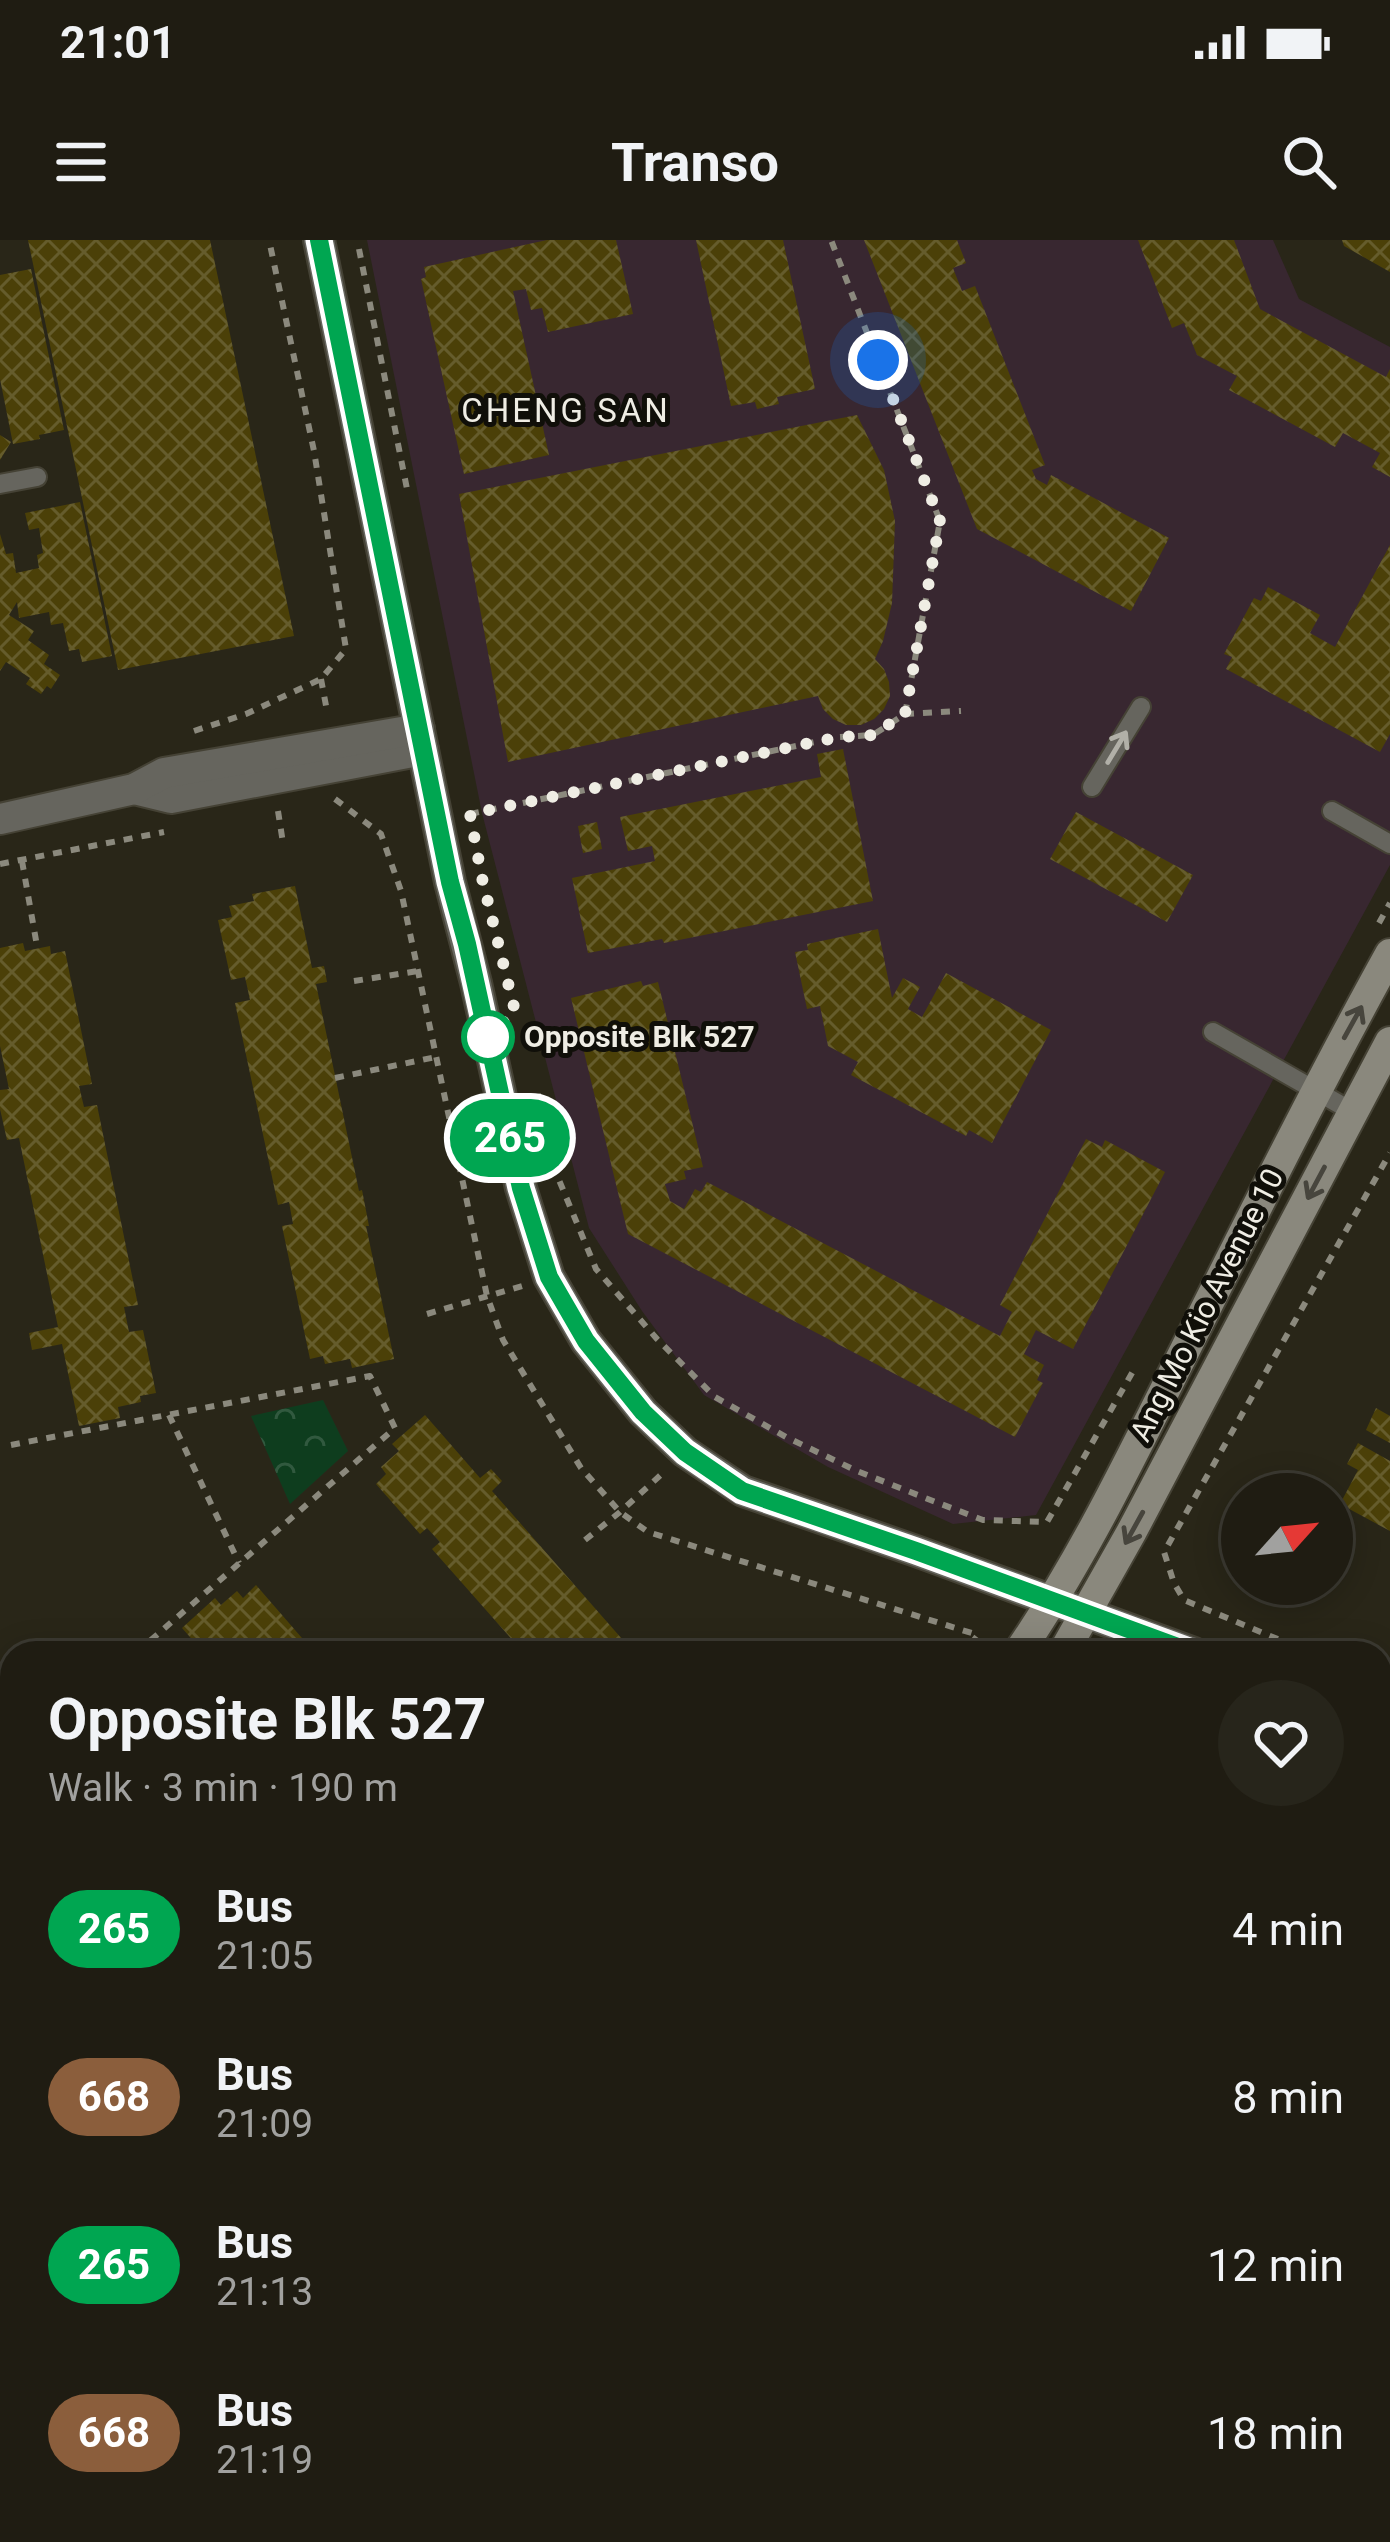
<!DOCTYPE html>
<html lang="en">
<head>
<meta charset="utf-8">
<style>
  :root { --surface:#1f1c12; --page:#27251b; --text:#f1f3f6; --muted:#a1a19f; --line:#3c3a32 }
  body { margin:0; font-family:Roboto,sans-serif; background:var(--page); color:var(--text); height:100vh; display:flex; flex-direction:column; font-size:45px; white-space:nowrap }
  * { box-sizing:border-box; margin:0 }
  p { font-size:39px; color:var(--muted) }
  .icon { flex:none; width:66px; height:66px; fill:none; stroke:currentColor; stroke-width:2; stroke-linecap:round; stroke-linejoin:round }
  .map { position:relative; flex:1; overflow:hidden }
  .side { position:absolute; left:0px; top:1401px; width:1392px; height:903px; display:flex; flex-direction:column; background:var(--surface); border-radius:36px 36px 0 0; box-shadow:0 6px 30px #0003,0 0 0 3px var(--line) }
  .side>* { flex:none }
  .badge { padding:0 24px; border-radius:39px; font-size:42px; line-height:78px }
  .needle { width:78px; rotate:63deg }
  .controls { position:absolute; left:1221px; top:1233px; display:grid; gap:24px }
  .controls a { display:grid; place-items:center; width:132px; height:132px; border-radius:50%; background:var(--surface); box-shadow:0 6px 30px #0003,0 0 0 3px var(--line); font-size:60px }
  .you { position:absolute; width:60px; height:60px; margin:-30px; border:9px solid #fff; border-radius:50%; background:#1a73e8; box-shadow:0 0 0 18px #1a73e833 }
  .map>.badge { position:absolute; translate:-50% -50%; box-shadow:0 0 0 6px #fff }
  .round { display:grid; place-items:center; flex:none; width:126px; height:126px; border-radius:63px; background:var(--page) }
  .summary { display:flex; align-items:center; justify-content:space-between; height:204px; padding:0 48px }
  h1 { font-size:57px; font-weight:700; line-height:90px }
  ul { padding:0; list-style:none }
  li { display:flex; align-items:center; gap:36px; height:168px; padding:0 48px }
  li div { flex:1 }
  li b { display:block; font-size:45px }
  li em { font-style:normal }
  li .badge { min-width:132px; font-weight:700; text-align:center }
  .status { display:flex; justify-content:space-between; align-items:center; height:84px; padding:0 60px; background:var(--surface); direction:ltr }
  .status svg { height:33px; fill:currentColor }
  header { display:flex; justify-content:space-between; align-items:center; height:156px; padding:0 48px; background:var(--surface); font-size:54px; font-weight:700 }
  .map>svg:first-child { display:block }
  .commercial { fill:#382730 }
  .forest { fill:url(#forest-crowns) }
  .building { fill:url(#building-cross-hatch) }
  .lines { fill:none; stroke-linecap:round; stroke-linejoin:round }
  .service-casing { stroke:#454235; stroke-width:22 }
  .minor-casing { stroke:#454235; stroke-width:34 }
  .secondary-casing { stroke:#454235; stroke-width:34 }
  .path { stroke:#8b897d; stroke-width:6; stroke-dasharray:9 9; stroke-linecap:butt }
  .service { stroke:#66655e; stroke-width:18 }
  .minor { stroke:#66655e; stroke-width:30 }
  .secondary { stroke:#8a887d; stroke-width:30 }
  .oneway { stroke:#b1b0a8 }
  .oneway2 { stroke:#47453d }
  .line-casing { stroke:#fff; stroke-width:27 }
  .line { stroke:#00a651; stroke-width:18 }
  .walk { stroke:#efede4; stroke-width:12; stroke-dasharray:0 21.6 }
  .stop-dot { fill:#fff; stroke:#00a651; stroke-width:6 }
  .labels { text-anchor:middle; stroke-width:10; stroke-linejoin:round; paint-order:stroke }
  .stop-label { font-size:30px; font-weight:bold; fill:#efede4; stroke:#100f09; text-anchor:start }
  .street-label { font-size:30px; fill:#efede4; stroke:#100f09 }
  .neighbourhood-label { font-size:33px; letter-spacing:3px; fill:#efede4; stroke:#100f09 }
</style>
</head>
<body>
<div class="status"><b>21:01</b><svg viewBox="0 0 49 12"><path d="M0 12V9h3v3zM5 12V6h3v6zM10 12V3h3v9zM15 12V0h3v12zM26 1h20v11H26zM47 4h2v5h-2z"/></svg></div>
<header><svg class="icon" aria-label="menu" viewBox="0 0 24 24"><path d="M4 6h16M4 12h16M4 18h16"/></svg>Transo<svg class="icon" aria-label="search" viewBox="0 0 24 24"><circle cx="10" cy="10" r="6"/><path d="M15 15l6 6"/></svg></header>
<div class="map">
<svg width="1390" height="2302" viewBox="0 0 1390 2302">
  <defs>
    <pattern id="forest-crowns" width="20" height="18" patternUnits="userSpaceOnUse" patternTransform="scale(3)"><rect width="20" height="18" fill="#0e3d1e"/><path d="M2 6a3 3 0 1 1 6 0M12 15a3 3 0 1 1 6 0" fill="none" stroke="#31593f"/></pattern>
    <pattern id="building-cross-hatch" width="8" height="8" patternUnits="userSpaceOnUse" patternTransform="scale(3)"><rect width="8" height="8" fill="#4b4008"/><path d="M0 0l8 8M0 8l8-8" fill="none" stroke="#655c2c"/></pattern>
  </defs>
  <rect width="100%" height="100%" fill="#292618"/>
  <!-- commercial -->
  <polygon class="commercial" points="367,0 1273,0 1299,59 1390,107 1390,625 1036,1275 953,1284 828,1227 704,1155 642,1071 589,988 482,573"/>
  <!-- forest -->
  <polygon class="forest" points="323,1160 348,1211 290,1264 251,1176"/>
  <!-- building -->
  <g class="building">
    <polygon points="28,0 210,0 294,396 118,430"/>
    <polygon points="547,0 616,0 633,74 548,92 542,68 531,70 526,49 513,51 549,215 464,234 421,39 426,37 424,27"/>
    <polygon points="696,0 783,0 815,149 777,157 779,164 757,169 755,162 731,166"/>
    <polygon points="864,0 957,0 966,23 953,28 962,51 975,46 1045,225 1032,230 1036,239 1047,245 1051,235 1169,298 1131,371 977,289"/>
    <polygon points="1138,0 1234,0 1260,69 1386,137 1390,129 1390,237 1372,227 1380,213 1343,193 1335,207 1229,150 1237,136 1197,115 1184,83 1172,88"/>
    <polygon points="1342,0 1390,0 1390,32 1344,6"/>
    <polygon points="31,29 64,190 39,195 40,199 13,204 0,139 0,35"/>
    <polygon points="857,175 884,230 895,281 892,363 883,401 875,419 884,429 889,442 890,456 884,469 874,479 861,485 846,485 833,479 823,469 818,456 508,522 459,254"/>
    <polygon points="0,195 11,202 0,220"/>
    <polygon points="80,262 112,416 82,422 79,409 69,411 63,383 51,385 49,372 19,378 17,362 9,375 34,391 28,400 49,415 44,424 60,435 51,449 47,446 41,454 26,444 30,438 6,422 0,431 0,294 6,314 13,313 16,333 39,328 37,315 43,313 39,288 29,290 25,273"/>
    <polygon points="1390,305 1390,494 1380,512 1226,429 1232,417 1224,414 1254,358 1261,361 1268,347 1320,375 1310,393 1335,407"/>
    <polygon points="843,509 873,661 664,703 662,699 588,713 572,638 655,621 652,606 628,611 620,577 821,537 817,514"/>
    <polygon points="1076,572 1193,635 1167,682 1050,619"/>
    <polygon points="597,582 602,609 583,613 578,586"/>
    <polygon points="295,646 312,728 324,726 327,742 316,744 359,951 362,950 369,986 366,986 394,1119 352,1128 350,1119 325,1124 323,1116 310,1119 282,986 293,984 289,962 278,965 235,763 250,760 245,737 231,740 218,680 232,677 229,666 254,661 252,654"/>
    <polygon points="878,689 892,758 903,738 920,747 908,769 922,777 946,733 1051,790 992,903 969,890 966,896 851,835 858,822 828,806 820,766 807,769 795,712 808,710 807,704"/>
    <polygon points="23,703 25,711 50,706 51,714 65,711 92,844 79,846 84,867 97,865 138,1065 124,1067 129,1092 143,1090 156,1153 140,1156 141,1162 118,1167 120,1178 79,1186 62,1104 32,1110 29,1093 58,1087 19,898 7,900 0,869 0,850 9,849 0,806 0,708"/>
    <polygon points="641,741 643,746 658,742 703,927 684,931 686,939 665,944 670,961 684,969 695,949 701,952 707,942 1000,1096 1012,1072 1000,1065 1086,899 1102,907 1105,900 1165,932 1073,1109 1036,1090 1024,1114 1044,1125 1037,1140 1043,1143 1015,1197 628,994 571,758"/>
    <polygon points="1376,1168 1390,1176 1390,1203 1366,1190"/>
    <polygon points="425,1175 480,1238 491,1229 502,1241 492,1251 629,1407 632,1405 638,1413 524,1413 432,1309 440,1302 427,1288 420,1294 376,1244 386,1234 381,1227 399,1211 392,1204"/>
    <polygon points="1358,1203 1390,1221 1390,1291 1340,1264 1358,1230 1347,1224"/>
    <polygon points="256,1345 315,1413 204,1413 182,1388 215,1358 221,1365 237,1351 243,1358"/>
    <polygon points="1380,1821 1390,1829 1390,2002 1387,2005 1380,1999"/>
    <polygon points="12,1986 12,2046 10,2046 0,2004 10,2001 7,1987"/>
    <polygon points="335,2292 487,2292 473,2302 321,2302"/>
    <polygon points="803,2292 925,2292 934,2302 812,2302"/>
    <polygon points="1149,2292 1252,2292 1261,2302 1158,2302"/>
  </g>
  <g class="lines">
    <!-- service casing -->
    <g class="service-casing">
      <g id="service">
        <polyline points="0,244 37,237"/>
        <polyline points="1092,547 1141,467"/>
        <polyline points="1332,571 1390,604"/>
        <polyline points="1213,792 1353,872"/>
      </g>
    </g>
    <!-- minor casing -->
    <g class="minor-casing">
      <g id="minor">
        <polyline points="319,0 450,642 476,743 521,948 549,1037 586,1101 643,1172 685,1212 743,1251 916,1311 1194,1413"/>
        <polyline points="134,549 171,558 423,510"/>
        <polyline points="0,579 134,549 164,533 419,489"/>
        <polyline points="1380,1482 1390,1485"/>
      </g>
    </g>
    <!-- secondary casing -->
    <g class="secondary-casing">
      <g id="secondary">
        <path d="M1018,1413C1084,1317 1133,1213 1185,1110C1252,977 1318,844 1390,714"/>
        <polyline points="1063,1413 1132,1291 1390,802"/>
        <polyline points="0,2298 12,2292"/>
        <polyline points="93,2302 112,2292"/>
      </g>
    </g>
    <!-- path -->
    <g class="path">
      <polyline points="359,9 407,249"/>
      <polyline points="321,439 327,471"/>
      <polyline points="905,474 961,471"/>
      <polyline points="194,491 246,474 321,439 346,409 314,211 269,0"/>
      <polyline points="335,559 381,594 401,651 487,1056 503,1100 581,1228 620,1272 648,1292 978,1395 964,1413"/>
      <polyline points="278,571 283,603"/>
      <polyline points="470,574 839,497 873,495 905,474 940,281 831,0"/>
      <polyline points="22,621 37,706"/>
      <polyline points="0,624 164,592"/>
      <polyline points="1379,683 1390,663"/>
      <polyline points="354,741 418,731"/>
      <polyline points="335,838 436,817"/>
      <polyline points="538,854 559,940 596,1029 657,1099 715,1157 786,1197 857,1231 933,1261 983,1280 1047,1282 1136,1126"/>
      <polyline points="427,1074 522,1046"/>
      <polyline points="169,1175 239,1323"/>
      <polyline points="11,1205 370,1136 395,1188 136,1413"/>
      <polyline points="585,1300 620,1272 664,1232"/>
      <polyline points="1311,1413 1184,1360 1174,1343 1164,1312 1390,913"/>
      <polyline points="1380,1441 1390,1445"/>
      <polyline points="1380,1527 1390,1530"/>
      <polyline points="173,2302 190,2292"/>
    </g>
    <!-- service -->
    <use href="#service" class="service"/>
    <!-- minor -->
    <use href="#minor" class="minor"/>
    <!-- secondary -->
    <use href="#secondary" class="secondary"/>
  </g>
  <!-- one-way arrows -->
  <defs><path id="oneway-shaft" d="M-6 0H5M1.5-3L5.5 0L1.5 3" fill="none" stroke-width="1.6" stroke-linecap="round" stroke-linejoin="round" transform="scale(3)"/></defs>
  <use class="oneway" href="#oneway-shaft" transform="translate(1117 507) rotate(-59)"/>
  <g class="oneway2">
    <use href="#oneway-shaft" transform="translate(1353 782) rotate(-61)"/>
    <use href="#oneway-shaft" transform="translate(1316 943) rotate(118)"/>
    <use href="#oneway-shaft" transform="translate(1134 1288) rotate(119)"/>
  </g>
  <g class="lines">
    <!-- line casing -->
    <g class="line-casing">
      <polyline id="line" points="319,0 450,642 467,704 521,948 549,1037 586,1101 643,1172 685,1212 742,1251 916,1311 1194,1413"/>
    </g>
    <!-- line -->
    <use href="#line" class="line"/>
    <!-- walk -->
    <polyline class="walk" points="488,797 515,771 482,638 470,574 839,497 873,495 905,474 940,281 878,120"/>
  </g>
  <!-- markers -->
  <circle class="stop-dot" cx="488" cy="797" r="24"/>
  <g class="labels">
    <!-- stop labels -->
    <g class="stop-label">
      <text x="524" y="807">Opposite Blk 527</text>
    </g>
    <!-- street labels -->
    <g class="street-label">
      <text transform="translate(1207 1065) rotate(-63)" y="10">Ang Mo Kio Avenue 10</text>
    </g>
    <!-- neighbourhood labels -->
    <g class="neighbourhood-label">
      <text x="566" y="182">CHENG SAN</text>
    </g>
  </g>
</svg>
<div class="controls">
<a><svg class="needle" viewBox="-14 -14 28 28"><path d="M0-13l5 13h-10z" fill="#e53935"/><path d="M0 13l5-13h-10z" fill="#a1a19f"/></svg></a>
</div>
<div class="you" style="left:878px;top:120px"></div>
<b class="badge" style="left:510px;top:898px;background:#00a651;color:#fff">265</b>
<section class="side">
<div class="summary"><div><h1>Opposite Blk 527</h1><p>Walk · 3 min · 190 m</p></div><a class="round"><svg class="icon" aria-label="heart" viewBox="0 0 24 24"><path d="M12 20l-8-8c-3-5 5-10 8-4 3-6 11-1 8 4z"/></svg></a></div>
<ul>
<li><span class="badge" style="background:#00a651;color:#fff">265</span><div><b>Bus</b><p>21:05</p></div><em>4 min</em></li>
<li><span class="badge" style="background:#8b5e3c;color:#fff">668</span><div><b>Bus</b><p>21:09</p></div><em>8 min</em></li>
<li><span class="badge" style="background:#00a651;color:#fff">265</span><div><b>Bus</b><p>21:13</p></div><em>12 min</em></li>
<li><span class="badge" style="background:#8b5e3c;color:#fff">668</span><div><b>Bus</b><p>21:19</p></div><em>18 min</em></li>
</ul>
</section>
</div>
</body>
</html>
